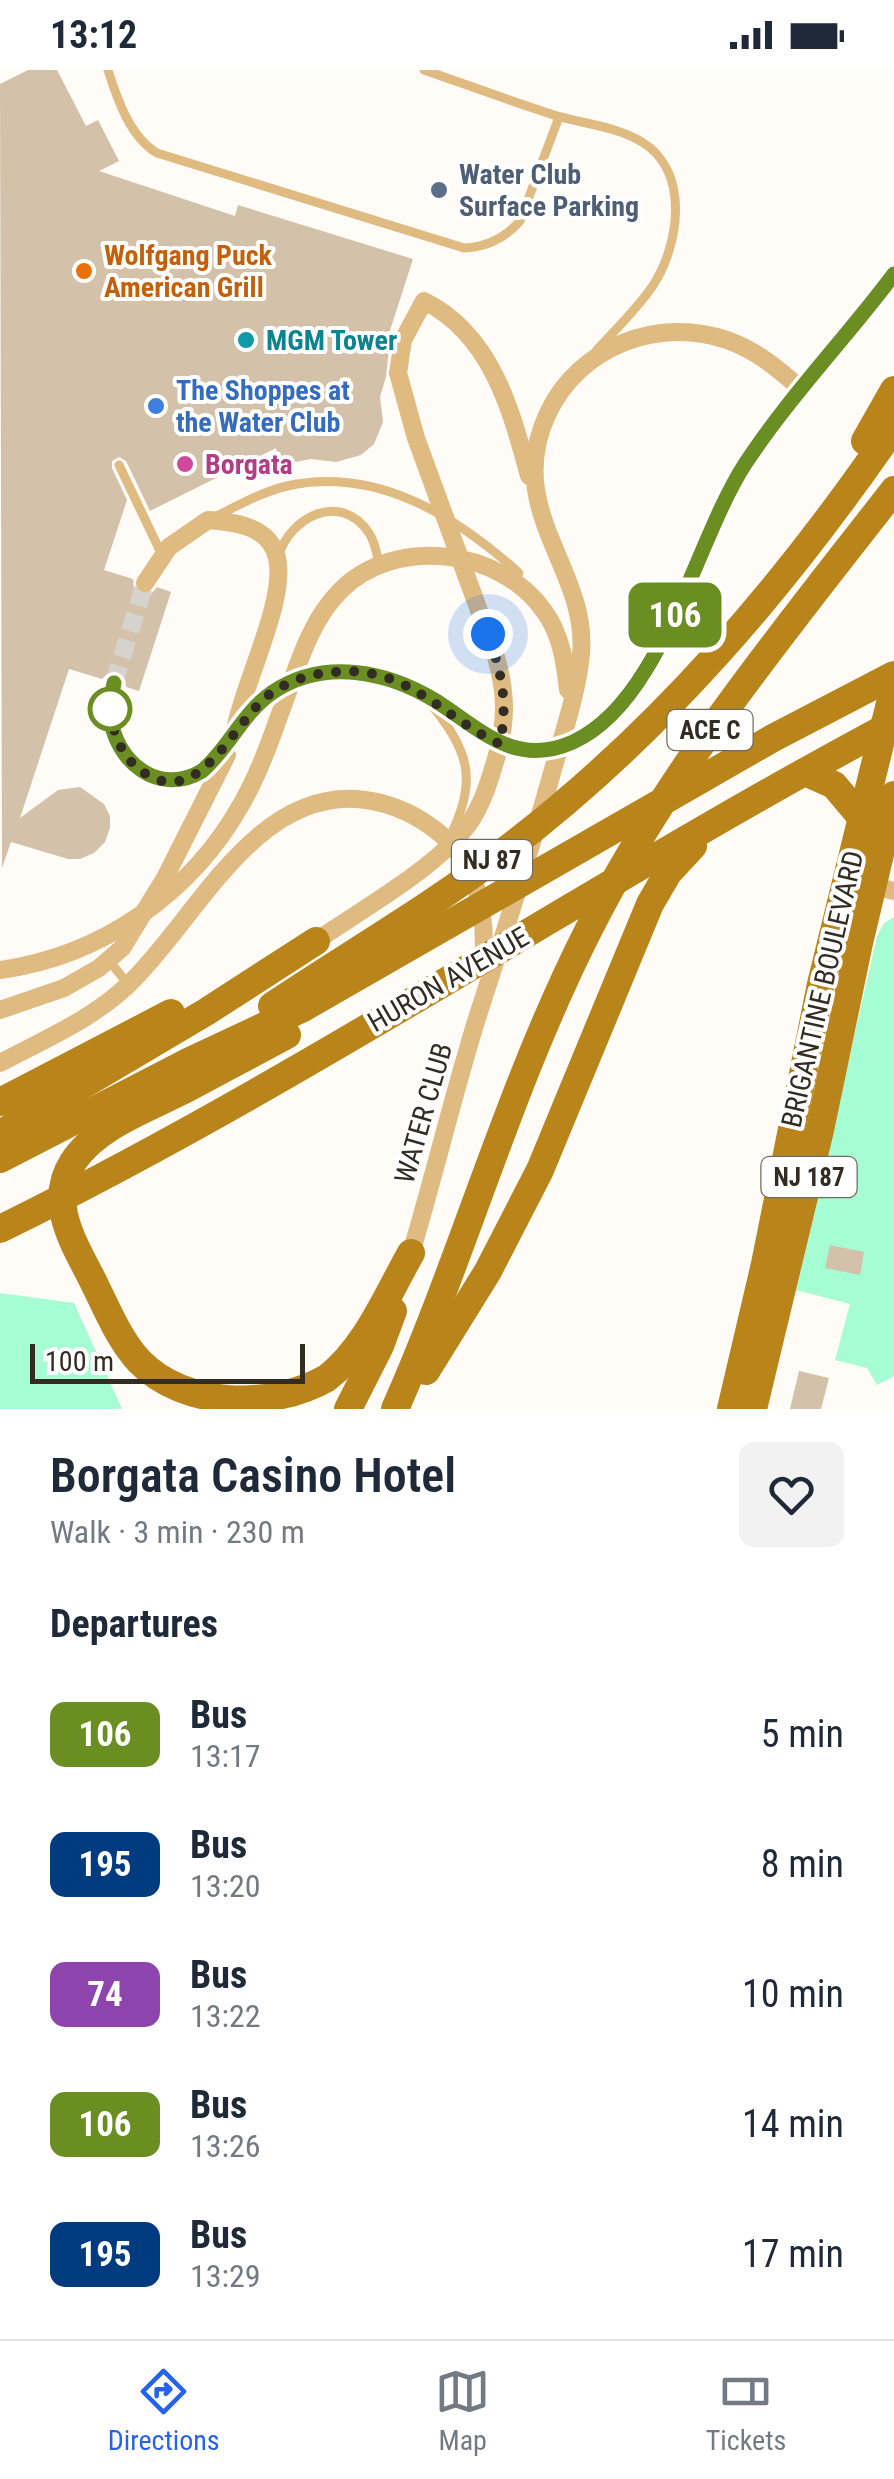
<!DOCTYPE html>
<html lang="en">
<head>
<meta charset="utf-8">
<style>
  :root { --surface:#fff; --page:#f2f2f3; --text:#1f2937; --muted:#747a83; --line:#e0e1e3; --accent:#2563eb }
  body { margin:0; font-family:"Roboto Condensed",sans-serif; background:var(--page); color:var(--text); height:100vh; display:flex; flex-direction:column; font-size:38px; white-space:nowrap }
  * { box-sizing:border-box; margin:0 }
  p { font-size:32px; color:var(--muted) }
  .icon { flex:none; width:55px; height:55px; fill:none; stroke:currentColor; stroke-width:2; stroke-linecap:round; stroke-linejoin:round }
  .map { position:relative; height:1339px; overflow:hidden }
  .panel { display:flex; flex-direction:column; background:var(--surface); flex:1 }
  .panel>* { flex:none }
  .badge { padding:0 20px; border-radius:15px; font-size:35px; line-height:65px }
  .scale { position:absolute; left:30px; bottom:25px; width:275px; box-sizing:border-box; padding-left:10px; border:5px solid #332c22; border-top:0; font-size:28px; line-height:35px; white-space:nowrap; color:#332c22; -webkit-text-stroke:8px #fff; paint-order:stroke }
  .you { position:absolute; width:50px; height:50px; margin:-25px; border:8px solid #fff; border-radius:50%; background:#1a73e8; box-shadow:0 0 0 15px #1a73e833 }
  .map>.badge { position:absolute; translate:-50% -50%; box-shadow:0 0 0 5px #fff }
  h2 { padding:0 50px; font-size:38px; line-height:90px }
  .round { display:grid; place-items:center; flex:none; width:105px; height:105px; border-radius:15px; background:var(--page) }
  .summary { display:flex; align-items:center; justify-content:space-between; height:170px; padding:0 50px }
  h1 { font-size:48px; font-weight:600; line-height:75px }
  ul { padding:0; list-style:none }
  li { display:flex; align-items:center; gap:30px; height:130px; padding:0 50px }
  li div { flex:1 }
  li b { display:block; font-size:38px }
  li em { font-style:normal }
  li .badge { min-width:110px; font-weight:700; text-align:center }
  .status { display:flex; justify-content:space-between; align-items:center; height:70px; padding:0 50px; background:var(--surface); direction:ltr }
  .status svg { height:28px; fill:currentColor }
  .tab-bar { display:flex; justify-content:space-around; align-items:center; height:140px; border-top:2px solid var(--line); background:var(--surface); font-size:28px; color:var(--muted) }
  .tab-bar a { display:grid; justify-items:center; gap:5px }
  .tab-bar .selected { color:var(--accent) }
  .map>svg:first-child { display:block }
  .green { fill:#a6fcd3 }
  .building { fill:#d4c1a9 }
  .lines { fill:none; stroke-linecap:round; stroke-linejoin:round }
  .minor-tunnel { stroke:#d6d2cc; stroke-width:18; stroke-dasharray:18 9; stroke-linecap:butt }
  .service { stroke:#dfba81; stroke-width:9 }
  .minor { stroke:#dfba81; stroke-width:18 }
  .primary { stroke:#b9841a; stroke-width:28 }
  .line-casing { stroke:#fff; stroke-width:22 }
  .line { stroke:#6b8e23; stroke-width:15 }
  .walk { stroke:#332c22; stroke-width:10; stroke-dasharray:0 18 }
  .service-dot { fill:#5c6f8a; stroke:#fff; stroke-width:4 }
  .food-dot { fill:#e8710a; stroke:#fff; stroke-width:4 }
  .culture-dot { fill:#0f9aa8; stroke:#fff; stroke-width:4 }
  .shop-dot { fill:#3f7fe0; stroke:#fff; stroke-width:4 }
  .hotel-dot { fill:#d1479c; stroke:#fff; stroke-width:4 }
  .stop-dot { fill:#fff; stroke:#6b8e23; stroke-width:5 }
  .labels { text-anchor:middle; stroke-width:8; stroke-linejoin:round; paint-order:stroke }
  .shield { fill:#fff; stroke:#706b64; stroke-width:2.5 }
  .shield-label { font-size:25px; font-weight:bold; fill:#332c22 }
  .service-label { font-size:28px; font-weight:bold; fill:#4e5e75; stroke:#fff; text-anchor:start }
  .food-label { font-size:28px; font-weight:bold; fill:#c56008; stroke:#fff; text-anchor:start }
  .culture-label { font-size:28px; font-weight:bold; fill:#0d838f; stroke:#fff; text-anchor:start }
  .shop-label { font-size:28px; font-weight:bold; fill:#366cbe; stroke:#fff; text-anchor:start }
  .hotel-label { font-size:28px; font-weight:bold; fill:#b23c85; stroke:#fff; text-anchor:start }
  .street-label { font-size:28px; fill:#332c22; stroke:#fff }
</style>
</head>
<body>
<div class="status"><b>13:12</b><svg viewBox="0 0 49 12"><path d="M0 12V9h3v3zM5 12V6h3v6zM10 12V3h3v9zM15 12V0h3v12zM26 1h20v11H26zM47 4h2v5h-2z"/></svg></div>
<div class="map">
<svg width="894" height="1339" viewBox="0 0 894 1339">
  <rect width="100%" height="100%" fill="#fffbf6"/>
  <!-- green -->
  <g class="green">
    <polygon points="894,847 894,1306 877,1315 867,1298 835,1290 850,1234 796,1220 877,866 884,853"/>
    <polygon points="0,1223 74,1233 122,1339 0,1339"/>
  </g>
  <!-- building -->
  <g class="building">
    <polygon points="28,0 57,0 86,56 98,50 119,91 99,101 235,146 238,135 413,189 385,276 389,278 386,307 380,327 383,352 374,374 361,385 336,392 311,389 280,395 276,378 150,441 126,391 119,387 112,391 112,398 127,430 104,500 133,509 134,519 143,525 151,524 157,517 171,522 139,621 126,617 125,608 117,601 109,602 102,609 69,599 20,748 58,720 80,717 104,734 110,746 110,758 105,772 94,783 80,789 68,789 11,772 2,798 0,14"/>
    <polygon points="830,1175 864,1182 860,1205 825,1198"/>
    <polygon points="799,1301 829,1308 821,1339 790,1339"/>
  </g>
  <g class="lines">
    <!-- minor-tunnel -->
    <polyline class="minor-tunnel" points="114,613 145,513"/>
    <!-- service -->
    <g class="service">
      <path d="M108,0C117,29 130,67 157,83L464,178C487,177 505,168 520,151L559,47"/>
      <path d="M424,0C467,15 511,31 554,45C583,54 616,56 642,72C691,102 679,177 652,217C636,240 615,260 596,281"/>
      <polyline points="119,395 162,485"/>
      <path d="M215,447C238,435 262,422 287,416C376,396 456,446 519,503"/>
      <path d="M278,487C290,446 341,421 369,463C375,472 377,484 379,494"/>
      <path d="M432,636C471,682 477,714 449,768"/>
      <polyline points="109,891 129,915"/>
    </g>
    <!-- minor -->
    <g class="minor">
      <path d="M145,513L169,477L208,450C235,452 270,456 277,488C287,530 243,614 235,660"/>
      <path d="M114,613C112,624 109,634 110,645C115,691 159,727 202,701C229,678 243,642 273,622C289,611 310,605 329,602C368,597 404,611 436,631C480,659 516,698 573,672C663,631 693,473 745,394C789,327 846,268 894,204"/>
      <polyline points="872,815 894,821"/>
      <path d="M316,871C361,840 436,798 468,755C483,734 490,709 497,685C507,649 506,622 496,587L416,368L398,303L403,270L424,231C491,264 511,339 529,406"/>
      <path d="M0,900C102,886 192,823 242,733C257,707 268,678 278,649C295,606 307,553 341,520C395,466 500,478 544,541C561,564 565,592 568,620"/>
      <polyline points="0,940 64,918 99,898 122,878 165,808 227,685"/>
      <path d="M0,993C45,969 93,949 129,914C195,851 252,723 356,729C384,731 410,741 433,758C478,792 487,841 483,893"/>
      <path d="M411,1183C435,1103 454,1021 479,942C504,865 528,788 550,710C561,669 577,626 581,584C589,499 502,440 548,343C579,277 658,246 727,270C756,280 780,300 802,320"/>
    </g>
    <!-- primary -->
    <g class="primary">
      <polyline points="865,371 894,320"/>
      <polyline points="805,702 834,715 861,747"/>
      <path d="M272,936C350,884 431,837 506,780C660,663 785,516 894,357"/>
      <path d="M287,965C253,983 220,1001 186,1019C149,1038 96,1056 73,1092C48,1131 72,1170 90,1205C105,1234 117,1267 139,1291C185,1339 273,1339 327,1308C366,1278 387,1225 411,1183"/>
      <polyline points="0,1032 171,943"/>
      <polyline points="0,1064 206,942 316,871"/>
      <polyline points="0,1089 188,992 303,938 773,668 894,605"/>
      <path d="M0,1159C307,1008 592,814 894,653"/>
      <polyline points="426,1301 488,1201 540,1100 650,834 668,803 693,776"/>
      <polyline points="348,1339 380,1276 393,1241"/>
      <path d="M395,1339C465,1181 509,1017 588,861C669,700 784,562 894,420"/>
      <polyline points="731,1339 765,1194 821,914 894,617"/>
      <polyline points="753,1339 820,1060 859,873 894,725"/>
    </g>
  </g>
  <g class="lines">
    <!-- line casing -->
    <g class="line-casing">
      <path id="line" d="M114,613C112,624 109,634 110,645C115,692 159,727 202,701C229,678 243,642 273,622C324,588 387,601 436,631C480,659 515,698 573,672C662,632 694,473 745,394C789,327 846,268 894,204"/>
    </g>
    <!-- line -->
    <use href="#line" class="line"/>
    <!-- walk -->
    <path class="walk" d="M110,639V632C110,657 120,685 140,700C199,745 233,651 270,624C288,611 312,603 335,602C407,595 442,647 500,674C508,630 502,605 488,564"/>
  </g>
  <!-- markers -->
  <circle class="service-dot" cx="439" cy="120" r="10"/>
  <circle class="food-dot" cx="84" cy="201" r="10"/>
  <circle class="culture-dot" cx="246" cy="270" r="10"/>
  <circle class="shop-dot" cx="156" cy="336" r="10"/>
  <circle class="hotel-dot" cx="185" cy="394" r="10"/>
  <circle class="stop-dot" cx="110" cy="639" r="20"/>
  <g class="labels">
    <!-- shield labels -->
    <g class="shield">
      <rect x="667.5" y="640" width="85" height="40" rx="8"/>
      <rect x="452" y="770" width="80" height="40" rx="8"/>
      <rect x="761.5" y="1087" width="95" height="40" rx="8"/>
    </g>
    <g class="shield-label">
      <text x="710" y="669">ACE C</text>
      <text x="492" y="799">NJ 87</text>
      <text x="809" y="1116">NJ 187</text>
    </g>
    <!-- service labels -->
    <g class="service-label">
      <text x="459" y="114">Water Club<tspan x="459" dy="32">Surface Parking</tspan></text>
    </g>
    <!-- food labels -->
    <g class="food-label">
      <text x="104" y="195">Wolfgang Puck<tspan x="104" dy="32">American Grill</tspan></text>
    </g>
    <!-- culture labels -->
    <g class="culture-label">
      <text x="266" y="280">MGM Tower</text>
    </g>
    <!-- shop labels -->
    <g class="shop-label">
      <text x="176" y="330">The Shoppes at<tspan x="176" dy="32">the Water Club</tspan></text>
    </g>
    <!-- hotel labels -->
    <g class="hotel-label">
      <text x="205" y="404">Borgata</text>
    </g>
    <!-- street labels -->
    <g class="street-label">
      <text transform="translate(448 909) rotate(-30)" y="10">HURON AVENUE</text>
      <text transform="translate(822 919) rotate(-77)" y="10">BRIGANTINE BOULEVARD</text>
      <text transform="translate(423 1043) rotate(-74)" y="10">WATER CLUB</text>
    </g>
  </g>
</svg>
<div class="scale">100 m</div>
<div class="you" style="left:488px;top:564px"></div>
<b class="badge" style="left:675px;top:545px;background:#6b8e23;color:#fff">106</b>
</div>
<section class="panel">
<div class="summary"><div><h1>Borgata Casino Hotel</h1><p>Walk · 3 min · 230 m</p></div><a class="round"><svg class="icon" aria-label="heart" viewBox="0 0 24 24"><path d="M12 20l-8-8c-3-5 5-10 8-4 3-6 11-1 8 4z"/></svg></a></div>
<h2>Departures</h2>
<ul>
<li><span class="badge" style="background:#6b8e23;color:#fff">106</span><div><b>Bus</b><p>13:17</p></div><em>5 min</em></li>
<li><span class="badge" style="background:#003b80;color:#fff">195</span><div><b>Bus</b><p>13:20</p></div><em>8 min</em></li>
<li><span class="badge" style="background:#8e44ad;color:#fff">74</span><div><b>Bus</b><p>13:22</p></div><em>10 min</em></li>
<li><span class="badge" style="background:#6b8e23;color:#fff">106</span><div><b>Bus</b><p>13:26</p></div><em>14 min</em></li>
<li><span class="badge" style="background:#003b80;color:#fff">195</span><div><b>Bus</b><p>13:29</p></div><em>17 min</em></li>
</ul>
</section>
<nav class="tab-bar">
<a class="selected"><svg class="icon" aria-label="directions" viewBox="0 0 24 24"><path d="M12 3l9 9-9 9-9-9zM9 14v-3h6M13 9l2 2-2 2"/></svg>Directions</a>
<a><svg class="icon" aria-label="map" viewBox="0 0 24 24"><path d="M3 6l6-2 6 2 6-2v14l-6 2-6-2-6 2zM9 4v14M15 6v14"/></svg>Map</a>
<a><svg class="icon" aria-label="tickets" viewBox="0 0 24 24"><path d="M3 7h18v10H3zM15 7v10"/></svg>Tickets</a>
</nav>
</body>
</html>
